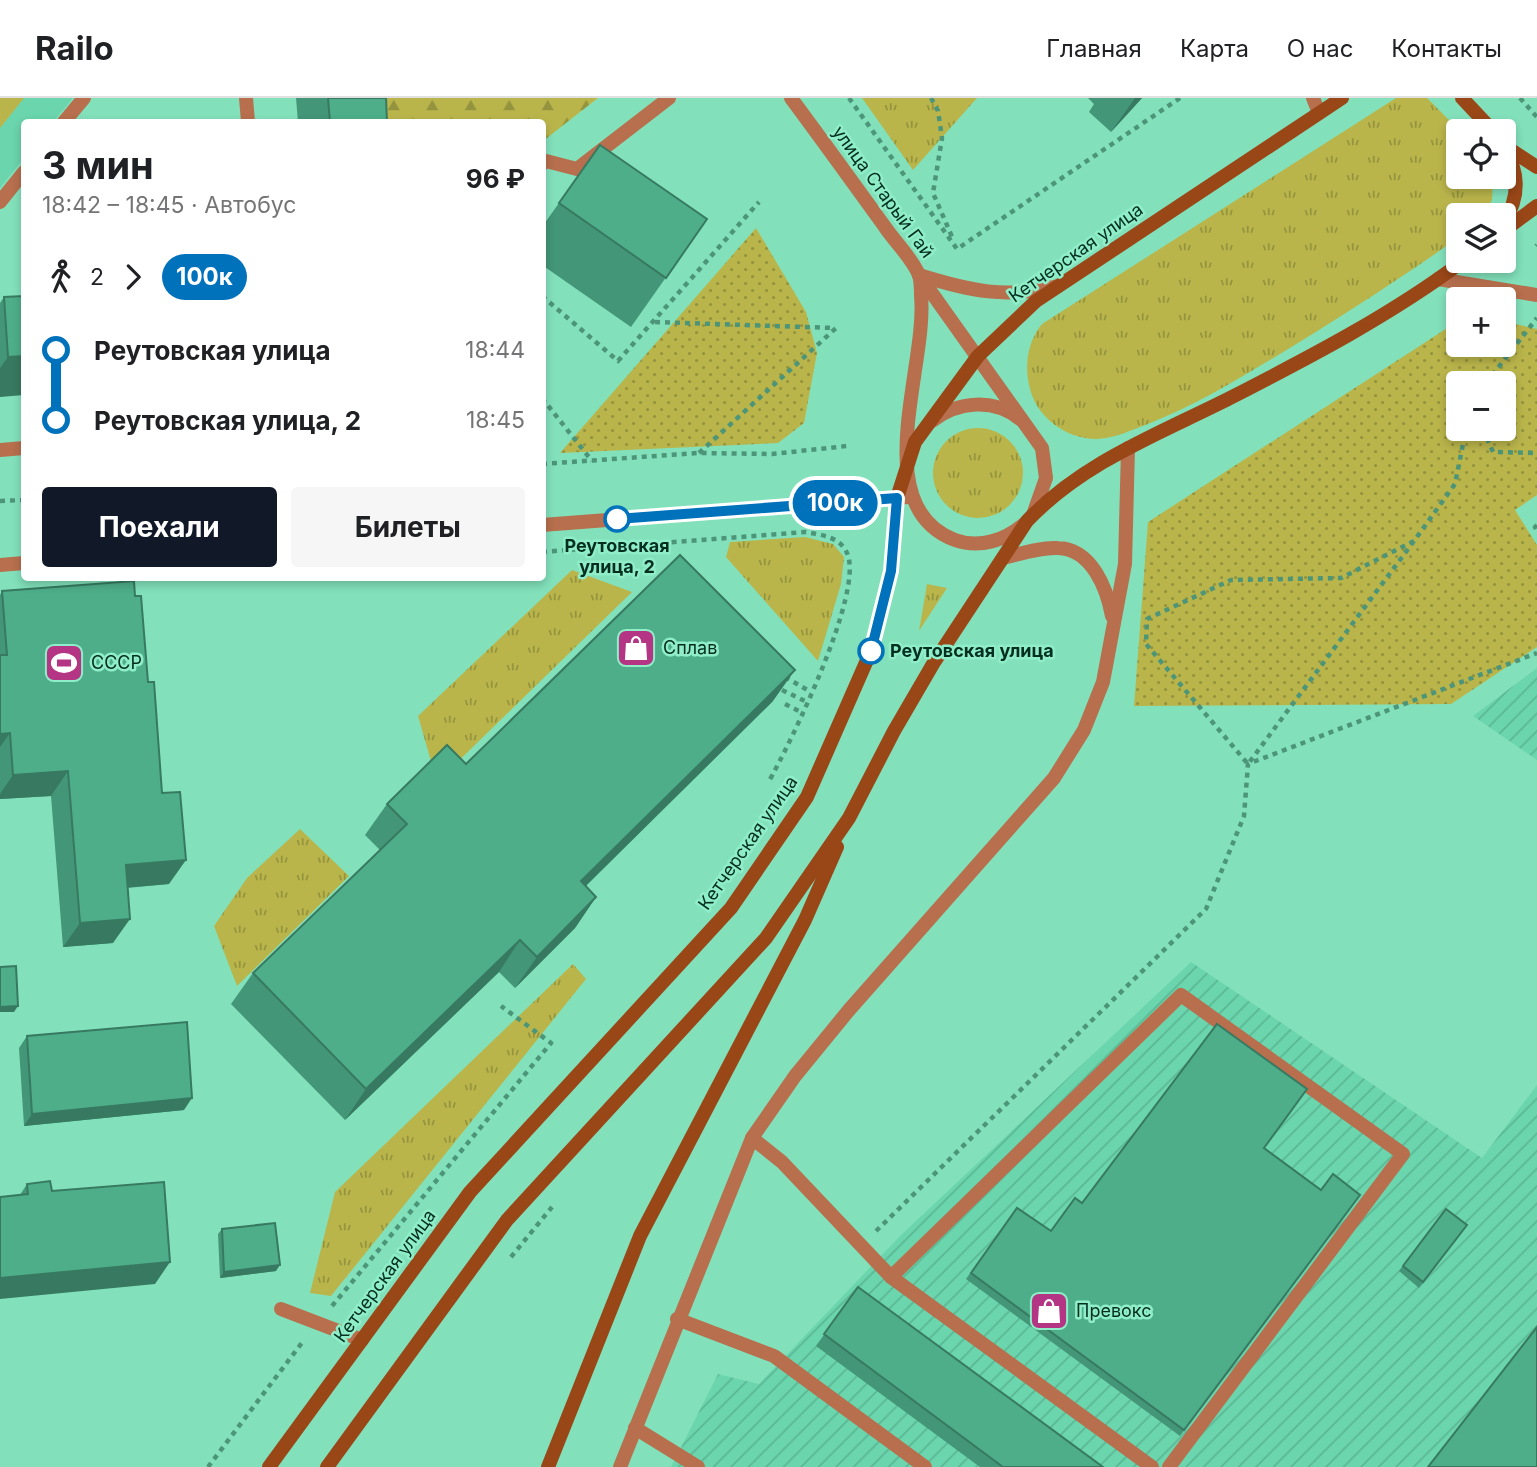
<!DOCTYPE html>
<html lang="ru">
<head>
<meta charset="utf-8">
<style>
  :root { --surface:#fff; --page:#f6f6f6; --text:#202124; --muted:#757577; --line:#e0e0e0; --accent:#111827 }
  body { margin:0; font-family:Inter,sans-serif; background:var(--page); color:var(--text); height:100vh; display:flex; flex-direction:column; font-size:26px; white-space:nowrap }
  * { box-sizing:border-box; margin:0 }
  p { font-size:23px; color:var(--muted) }
  .icon { flex:none; width:38px; height:38px; fill:none; stroke:currentColor; stroke-width:2; stroke-linecap:round; stroke-linejoin:round }
  .map { position:relative; flex:1; overflow:hidden }
  .details { position:absolute; left:21px; top:21px; width:525px; height:462px; display:flex; flex-direction:column; background:var(--surface); border-radius:7px; box-shadow:0 4px 10px #0003 }
  .details>* { flex:none }
  .badge { padding:0 14px; border-radius:23px; font-size:24px; line-height:46px }
  .controls { position:absolute; left:1446px; top:21px; display:grid; gap:14px }
  .controls a { display:grid; place-items:center; width:70px; height:70px; border-radius:7px; background:var(--surface); box-shadow:0 4px 10px #0003; font-size:35px }
  .map>.badge { position:absolute; translate:-50% -50%; box-shadow:0 0 0 4px #fff }
  .legs { display:flex; align-items:center; gap:10px; height:77px; padding:0 21px; font-size:23px }
  .legs p { margin-inline-start:auto }
  .headline { display:flex; align-items:center; justify-content:space-between; height:119px; padding:0 21px }
  h1 { font-size:38px; font-weight:700; line-height:52px }
  .action { display:flex; gap:14px; margin-top:auto; padding:14px 21px }
  .action a { flex:1; height:80px; border-radius:7px; background:var(--accent); color:#fff; font-size:28px; font-weight:700; line-height:80px; text-align:center }
  .action a+a { background:var(--page); color:var(--text) }
  ul { padding:0 21px; list-style:none }
  li { display:flex; align-items:center; gap:24px; height:70px; font-size:26px }
  li i { display:grid; place-items:center; width:10px; height:100%; margin:0 9px; background:currentColor }
  li i::after { content:''; width:18px; height:18px; margin:-9px; border:5px solid; border-radius:50%; background:var(--surface) }
  li p { margin-inline-start:auto }
  li:first-child i { background:linear-gradient(#0000 50%,currentColor 0) }
  li:last-child i { background:linear-gradient(currentColor 50%,#0000 0) }
  header { display:flex; align-items:center; gap:42px; box-sizing:border-box; height:98px; padding:0 35px; background:var(--surface); border-bottom:2px solid var(--line) }
  header strong { font-size:33px }
  nav { display:flex; gap:38px; margin-inline-start:auto; font-size:24px }
  .map>svg:first-child { display:block }
  .built { fill:#6bd5ad }
  .industrial { fill:url(#industrial-furrows) }
  .grass { fill:url(#grass-tufts) }
  .forest { fill:url(#forest-firs) }
  .park { fill:url(#park-dots); fill-rule:evenodd }
  .pitch { fill:#bab54b }
  .lines { fill:none; stroke-linecap:round; stroke-linejoin:round }
  .path { stroke:#4c9579; stroke-width:4.5; stroke-dasharray:5 5; stroke-linecap:butt }
  .service { stroke:#b76f4d; stroke-width:14 }
  .minor { stroke:#b76f4d; stroke-width:14 }
  .tertiary { stroke:#b76f4d; stroke-width:14 }
  .secondary { stroke:#9a4718; stroke-width:14 }
  .wall { fill:#439677 }
  .shaded-wall { fill:#377a61 }
  .building { fill:#4eae8a; stroke:#377a61; stroke-width:2 }
  .line-1-casing { stroke:#fff; stroke-width:16 }
  .line-1 { stroke:#0072bc; stroke-width:10 }
  .stop-1-dot { fill:#fff; stroke:#0072bc; stroke-width:3.5 }
  .labels { text-anchor:middle; stroke-width:5; stroke-linejoin:round; paint-order:stroke }
  .street-label { font-size:18px; fill:#032e20; stroke:#8feec8 }
  .stop-label { font-size:18px; font-weight:bold; fill:#032e20; stroke:#8feec8 }
  .poi-label { font-size:18px; fill:#032e20; stroke:#8feec8; text-anchor:start }
</style>
</head>
<body>
<header>
<strong>Railo</strong>
<nav><a>Главная</a><a>Карта</a><a>О нас</a><a>Контакты</a></nav>
</header>
<div class="map">
<svg width="1537" height="1369" viewBox="0 0 1537 1369">
  <defs>
    <pattern id="industrial-furrows" width="10" height="10" patternUnits="userSpaceOnUse" patternTransform="scale(1.75)"><rect width="10" height="10" fill="#6bd5ad"/><path d="M-1 1l2-2M0 10L10 0M9 11l2-2" fill="none" stroke="#5bb795"/></pattern>
    <pattern id="grass-tufts" width="24" height="20" patternUnits="userSpaceOnUse" patternTransform="scale(1.75)"><rect width="24" height="20" fill="#bab54b"/><path d="M3 7l-1-3M5 7V3M7 7l1-3M15 17l-1-3M17 17v-4M19 17l1-3" fill="none" stroke="#95943e"/></pattern>
    <pattern id="forest-firs" width="22" height="20" patternUnits="userSpaceOnUse" patternTransform="scale(1.75)"><rect width="22" height="20" fill="#bab54b"/><path d="M5 1l3.5 6h-7zM16 11l3.5 6h-7z" fill="#95943e"/></pattern>
    <pattern id="park-dots" width="8" height="8" patternUnits="userSpaceOnUse" patternTransform="scale(1.75)"><rect width="8" height="8" fill="#bab54b"/><path d="M2 2h.1M6 6h.1" fill="none" stroke="#95943e" stroke-width="1.8" stroke-linecap="round"/></pattern>
  </defs>
  <rect width="100%" height="100%" fill="#82e1bb"/>
  <!-- built -->
  <polygon class="built" points="0,0 73,0 53,24 24,24 24,60 0,90"/>
  <!-- industrial -->
  <g class="industrial">
    <polygon points="1537,570 1537,662 1473,618"/>
    <polygon points="1191,864 1482,1060 1537,987 1537,1369 671,1369 718,1276 759,1286 900,1138"/>
  </g>
  <!-- grass -->
  <g class="grass">
    <polygon points="862,0 977,0 913,72"/>
    <path d="M1396,0H1427L1460,33L1458,79H1491L1493,81L1492,102L1483,117H1458V140C1398,182 1338,221 1275,259C1233,284 1194,308 1148,326C1132,332 1115,340 1098,341C1068,342 1037,320 1030,291C1024,269 1027,244 1042,226Z"/>
    <circle cx="978" cy="375" r="45"/>
    <polygon points="805,439 833,446 844,459 841,486 818,563 726,459 730,444"/>
    <polygon points="572,472 632,494 437,684 418,618"/>
    <polygon points="927,486 947,490 919,533"/>
    <polygon points="300,731 349,778 237,888 214,828 247,780"/>
    <polygon points="573,866 586,881 331,1198 310,1195 335,1094"/>
  </g>
  <!-- forest -->
  <polygon class="forest" points="358,0 598,0 543,43 542,24 359,24"/>
  <!-- park -->
  <g class="park">
    <polygon points="756,130 806,214 817,255 804,325 778,345 560,355"/>
    <path d="M1458,223V247H1503V223L1537,231V397L1515,412L1537,447V549L1451,606L1134,608L1148,424ZM1458,285H1503V331H1458Z"/>
  </g>
  <!-- pitch -->
  <polygon class="pitch" points="0,0 24,0 0,30"/>
  <g class="lines">
    <!-- path -->
    <g class="path">
      <polyline points="849,0 957,151 1180,0"/>
      <polyline points="931,0 938,13 942,40 933,95 953,141"/>
      <polyline points="1520,0 1537,19"/>
      <polyline points="1536,148 1537,147"/>
      <polyline points="542,198 618,263 759,104"/>
      <polyline points="655,224 835,230"/>
      <polyline points="1486,285 1537,220"/>
      <polyline points="542,300 592,363"/>
      <polyline points="1483,331 1493,354 1537,355"/>
      <polyline points="699,355 836,230"/>
      <polyline points="542,366 698,355 772,356 847,348"/>
      <polyline points="0,403 24,402"/>
      <polyline points="1537,427 1535,429 1537,433"/>
      <polyline points="1414,443 1248,666 1146,546 1147,521 1231,482 1341,480 1414,443 1455,386 1466,331"/>
      <path d="M542,454L806,434C822,437 840,439 847,455C865,493 790,646 768,685"/>
      <polyline points="171,480 182,480"/>
      <polyline points="785,579 811,594"/>
      <polyline points="782,592 807,604"/>
      <polyline points="785,606 803,615"/>
      <polyline points="876,1133 1206,811 1244,718 1248,666 1537,555"/>
      <polyline points="511,1159 552,1109"/>
      <polyline points="332,1208 551,945 501,908"/>
      <polyline points="208,1369 304,1242"/>
    </g>
    <!-- service -->
    <g class="service">
      <polyline points="246,0 248,24"/>
      <polyline points="1313,0 1319,15"/>
      <polyline points="64,24 84,0"/>
      <polyline points="542,66 546,63 577,71 669,0"/>
      <polyline points="0,104 24,74"/>
      <polyline points="1438,181 1537,197"/>
      <polyline points="0,352 24,350"/>
      <path d="M1003,460C1020,456 1040,449 1058,450C1092,451 1107,491 1112,518"/>
      <polyline points="752,1040 782,1064 891,1179 1152,1369"/>
      <polyline points="891,1179 1181,897 1403,1056 1169,1369"/>
      <polyline points="281,1211 362,1242"/>
      <polyline points="677,1221 774,1258 925,1369"/>
      <polyline points="635,1330 698,1369"/>
      <polyline points="620,1369 752,1040 795,978 849,912 1054,680 1084,632 1103,584 1125,466 1128,350"/>
    </g>
    <!-- minor -->
    <g class="minor">
      <polyline points="919,177 1042,350 1046,380 1034,414"/>
      <path d="M932,323C958,303 994,300 1020,321"/>
    </g>
    <!-- tertiary -->
    <g class="tertiary">
      <path d="M791,0C823,43 854,86 885,129C895,144 912,160 919,177C921,183 921,192 921,198C928,267 866,409 955,442C980,451 1005,442 1024,426"/>
      <path d="M919,177C970,193 1006,201 1058,188"/>
      <polyline points="542,427 908,399"/>
      <polyline points="0,467 24,465"/>
    </g>
    <!-- secondary -->
    <g class="secondary">
      <polyline points="1462,0 1493,33"/>
      <path d="M1503,46C1519,74 1521,98 1503,126"/>
      <polyline points="1509,51 1537,69"/>
      <polyline points="1503,133 1537,108"/>
      <polyline points="269,1369 470,1094 731,810 807,699 871,553 891,473 897,400 915,344 978,258 1036,203 1342,0"/>
      <path d="M327,1369L507,1122L766,840L849,720L894,633L933,566L1027,423C1083,364 1159,336 1230,300C1310,259 1391,217 1463,163"/>
      <polyline points="548,1369 640,1138 805,822 837,749"/>
    </g>
  </g>
  <!-- wall -->
  <g class="wall">
    <polygon points="296,0 386,0 387,24 298,24"/>
    <polygon points="1088,0 1142,0 1111,34 1089,14 1094,6"/>
    <polygon points="600,47 707,121 631,229 542,167 542,129"/>
    <polygon points="24,198 0,299 0,205 4,199"/>
    <polygon points="2,493 135,498 148,584 169,786 127,790 113,845 63,849 51,698 0,701 0,497"/>
    <polygon points="773,603 586,788 596,799 575,830 515,890 499,874 345,1022 231,906 253,875 380,752 365,737 387,706 466,666"/>
    <polygon points="27,938 184,1012 24,1028 19,950"/>
    <polygon points="1264,1050 1321,1092 1360,1097 1180,1338 966,1181 1017,1110 1051,1133 1082,1105"/>
    <polygon points="27,1086 52,1093 155,1186 20,1097"/>
    <polygon points="1446,1111 1467,1127 1419,1190 1399,1173"/>
    <polygon points="222,1131 276,1173 220,1180 218,1136"/>
    <polygon points="858,1189 1103,1369 980,1369 816,1248"/>
  </g>
  <!-- shaded-wall -->
  <g class="shaded-wall">
    <polygon points="1135,0 1142,0 1111,34"/>
    <polygon points="24,258 24,297 0,299 0,270 8,259"/>
    <polygon points="795,572 773,603 559,814 581,783"/>
    <polygon points="10,635 0,649 0,636"/>
    <polygon points="68,673 51,698 0,701 0,696 13,677"/>
    <polygon points="186,762 169,786 109,791 126,767"/>
    <polygon points="596,799 575,830 515,890 537,859"/>
    <polygon points="130,821 113,845 63,849 80,825"/>
    <polygon points="520,842 499,874 345,1022 366,991"/>
    <polygon points="18,908 14,914 0,914 0,909"/>
    <polygon points="192,1000 184,1012 24,1028 32,1016"/>
    <polygon points="170,1164 155,1186 0,1201 0,1180"/>
    <polygon points="280,1167 276,1173 220,1180 224,1174"/>
  </g>
  <!-- building -->
  <g class="building">
    <polygon points="328,0 386,0 387,24 330,24"/>
    <polygon points="600,47 707,121 666,180 559,105"/>
    <polygon points="24,198 24,258 8,259 4,199"/>
    <polygon points="680,457 795,572 581,783 596,799 537,859 520,842 366,991 253,875 407,726 387,706 447,647 466,666"/>
    <polygon points="134,483 135,498 141,498 148,584 154,584 162,695 180,694 186,762 126,767 130,821 80,825 68,673 13,677 10,635 0,636 0,557 7,557 2,493"/>
    <polygon points="16,868 18,908 0,909 0,869"/>
    <polygon points="187,924 192,1000 32,1016 27,938"/>
    <polygon points="1217,926 1307,991 1264,1050 1321,1092 1333,1076 1360,1097 1184,1332 971,1175 1017,1110 1051,1133 1075,1100 1082,1105"/>
    <polygon points="50,1083 52,1093 164,1084 170,1164 0,1180 0,1099 28,1096 27,1086"/>
    <polygon points="1446,1111 1467,1127 1423,1184 1403,1168"/>
    <polygon points="275,1125 280,1167 224,1174 222,1131"/>
    <polygon points="858,1189 1103,1369 1003,1369 824,1236"/>
    <polygon points="1537,1229 1537,1369 1428,1369"/>
  </g>
  <g class="lines">
    <!-- line-1 casing -->
    <g class="line-1-casing">
      <polyline id="line-1" points="617,421 897,400 891,473 871,553"/>
    </g>
    <!-- line-1 -->
    <use href="#line-1" class="line-1"/>
  </g>
  <!-- icons -->
  <defs>
    <g id="shop-square" transform="scale(2.0125)"><rect x="-9" y="-9" width="18" height="18" rx="4" fill="#b33584" stroke="#8feec8"/><path d="M-5-2.5h2.3a2.7 3.5 0 0 1 5.4 0H5L5.5 6h-11ZM-1.5-2.5h3a1.5 2.3 0 0 0-3 0Z" fill="#fff"/></g>
    <g id="stadium-square" transform="scale(2.0125)"><rect x="-9" y="-9" width="18" height="18" rx="4" fill="#b33584" stroke="#8feec8"/><path d="M0-5a6.5 5 0 1 0 0 10a6.5 5 0 1 0 0-10ZM-3.5-1.8h7v3.6h-7Z" fill="#fff"/></g>
  </defs>
  <g fill-rule="evenodd">
    <use href="#shop-square" x="636" y="550"/>
    <use href="#stadium-square" x="64" y="565"/>
    <use href="#shop-square" x="1049" y="1213"/>
  </g>
  <!-- markers -->
  <g class="stop-1-dot">
    <circle cx="617" cy="421" r="12"/>
    <circle cx="871" cy="553" r="12"/>
  </g>
  <g class="labels">
    <!-- street labels -->
    <g class="street-label">
      <text transform="translate(883 94) rotate(54)" y="6">улица Старый Гай</text>
      <text transform="translate(1076 155) rotate(-35)" y="6">Кетчерская улица</text>
      <text transform="translate(748 745) rotate(-55)" y="6">Кетчерская улица</text>
      <text transform="translate(385 1178) rotate(-54)" y="6">Кетчерская улица</text>
    </g>
    <!-- stop labels -->
    <g class="stop-label">
      <text x="617" y="454">Реутовская<tspan x="617" dy="21">улица, 2</tspan></text>
      <text x="890" y="559" text-anchor="start">Реутовская улица</text>
    </g>
    <!-- poi labels -->
    <g class="poi-label">
      <text x="663" y="556">Сплав</text>
      <text x="91" y="571">СССР</text>
      <text x="1076" y="1219">Превокс</text>
    </g>
  </g>
</svg>
<div class="controls">
<a><svg class="icon" aria-label="locate" viewBox="0 0 24 24"><circle cx="12" cy="12" r="6"/><path d="M12 2v4M12 18v4M2 12h4M18 12h4"/></svg></a>
<a><svg class="icon" aria-label="layers" viewBox="0 0 24 24"><path d="M12 4l9 5-9 5-9-5zM3 14l9 5 9-5"/></svg></a>
<a>+</a>
<a>−</a>
</div>
<b class="badge" style="left:835px;top:405px;background:#0072bc;color:#fff">100к</b>
<section class="details">
<div class="headline"><div><h1>3 мин</h1><p>18:42 – 18:45 · Автобус</p></div><b>96 ₽</b></div>
<div class="legs"><svg class="icon" aria-label="walk" viewBox="0 0 24 24"><circle cx="13" cy="4" r="2"/><path d="M13 8l-2 6 4 7M11 14l-3 7M7 12l3-4h3l4 4"/></svg>2<svg class="icon" aria-label="forward" viewBox="0 0 24 24"><path d="M9 5l7 7-7 7"/></svg><b class="badge" style="background:#0072bc;color:#fff">100к</b></div>
<ul>
<li><i style="color:#0072bc"></i><b>Реутовская улица</b><p>18:44</p></li>
<li><i style="color:#0072bc"></i><b>Реутовская улица, 2</b><p>18:45</p></li>
</ul>
<div class="action"><a>Поехали</a><a>Билеты</a></div>
</section>
</div>
</body>
</html>
